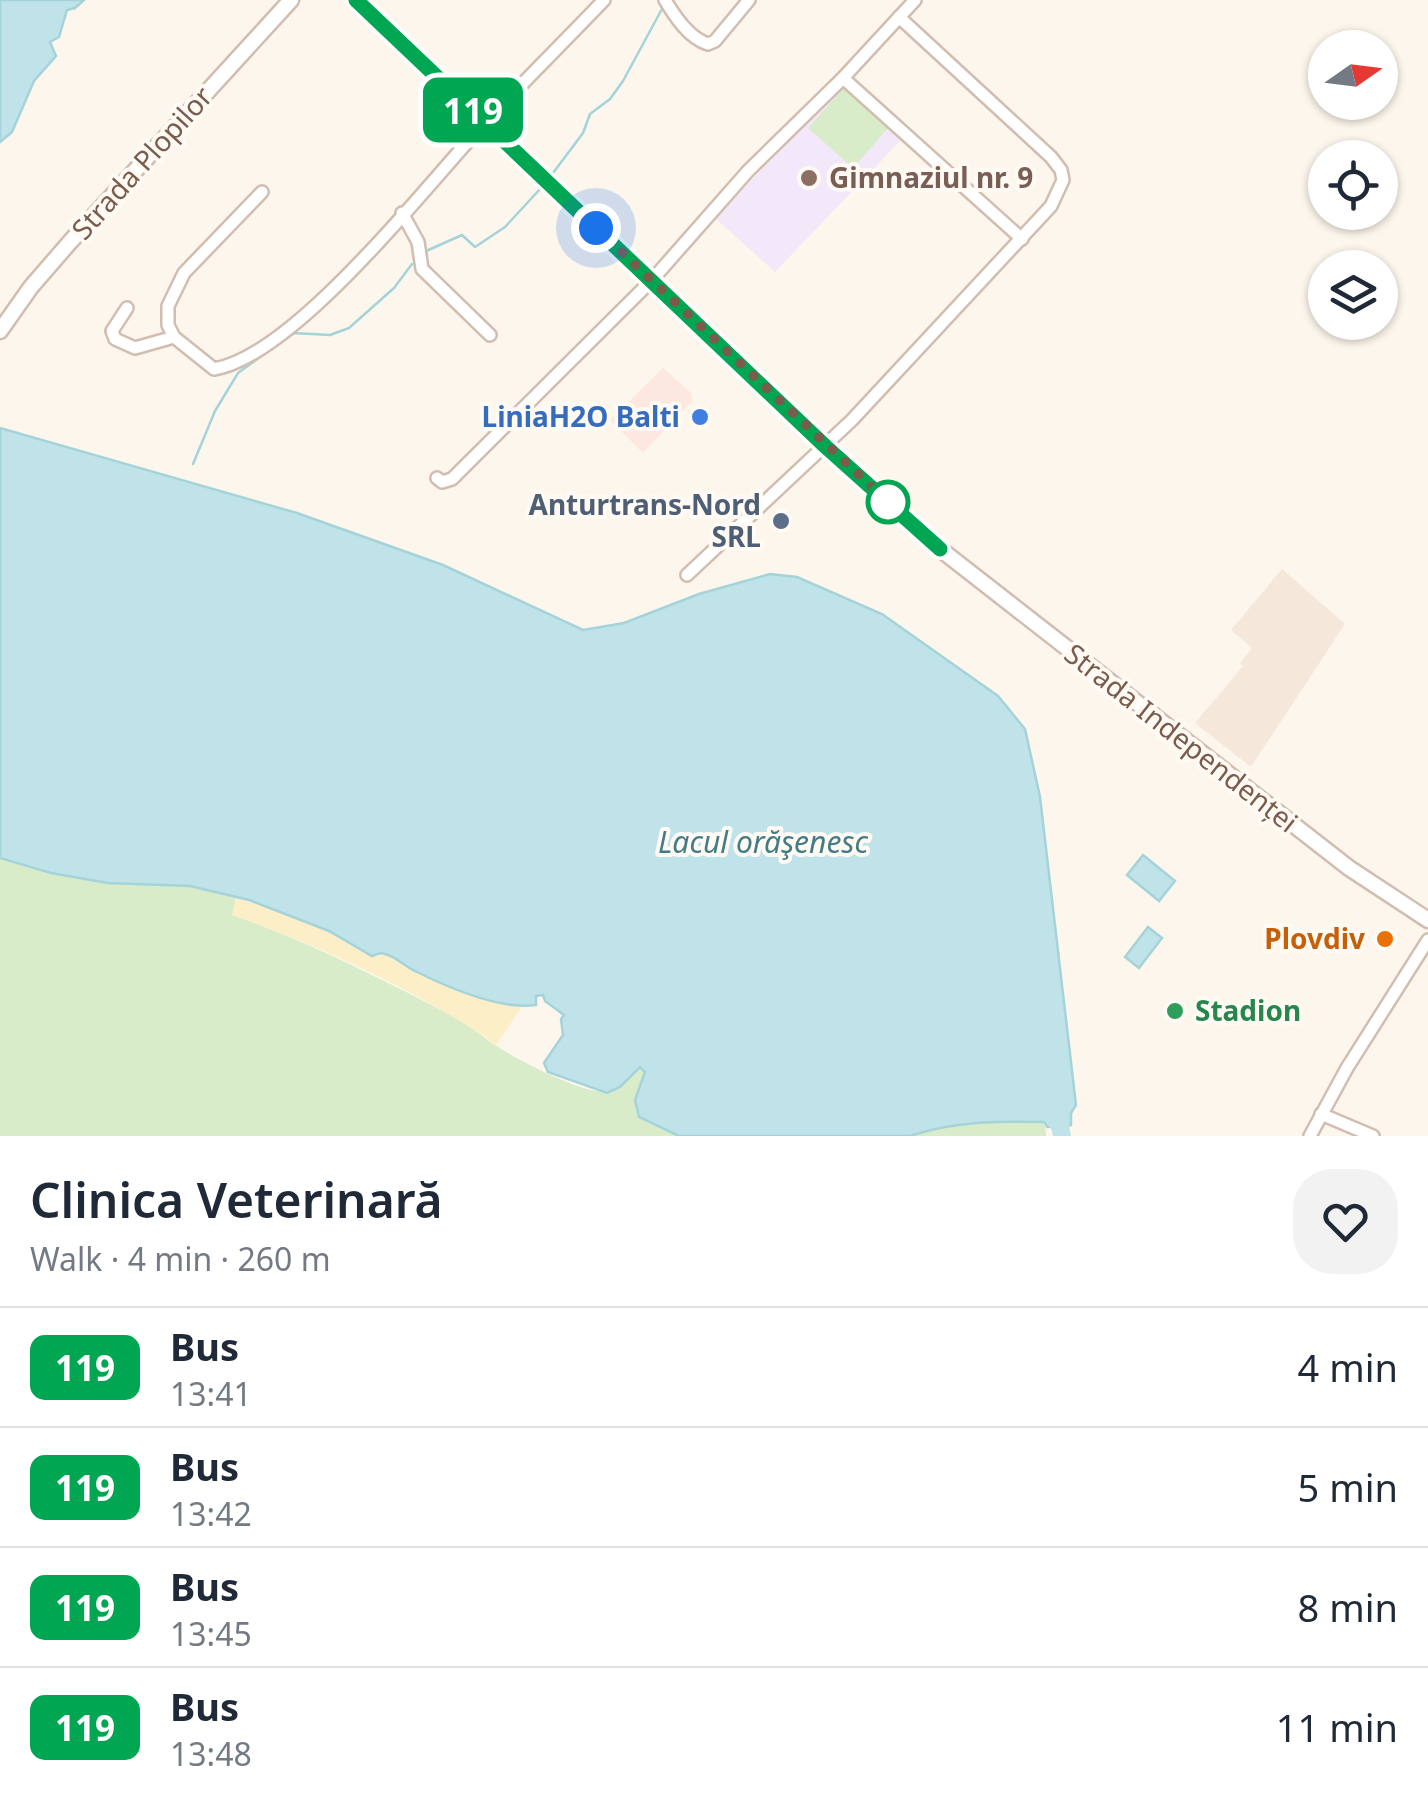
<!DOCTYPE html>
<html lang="en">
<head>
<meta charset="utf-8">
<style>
  :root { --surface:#fff; --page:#f2f2f3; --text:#1f2937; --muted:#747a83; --line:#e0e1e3 }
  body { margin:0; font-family:"Noto Sans",sans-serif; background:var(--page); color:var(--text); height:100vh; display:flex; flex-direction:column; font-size:38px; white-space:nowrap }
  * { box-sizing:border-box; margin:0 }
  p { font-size:32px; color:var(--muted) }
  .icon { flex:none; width:55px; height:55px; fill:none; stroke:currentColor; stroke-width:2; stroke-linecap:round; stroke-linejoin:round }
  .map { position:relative; height:1136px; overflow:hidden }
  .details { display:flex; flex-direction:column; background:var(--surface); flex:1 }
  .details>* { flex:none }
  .badge { padding:0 20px; border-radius:15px; font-size:35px; line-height:65px }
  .needle { width:65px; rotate:76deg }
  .buttons { position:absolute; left:1308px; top:30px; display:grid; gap:20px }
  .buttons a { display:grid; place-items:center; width:90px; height:90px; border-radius:50%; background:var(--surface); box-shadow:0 2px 8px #0004; font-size:50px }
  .you { position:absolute; width:50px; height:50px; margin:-25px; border:8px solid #fff; border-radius:50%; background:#1a73e8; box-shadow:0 0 0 15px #1a73e833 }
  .map>.badge { position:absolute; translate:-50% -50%; box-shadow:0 0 0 5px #fff }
  .round { display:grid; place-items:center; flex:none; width:105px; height:105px; border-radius:40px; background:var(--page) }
  .head { display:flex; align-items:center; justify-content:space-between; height:170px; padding:0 30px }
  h1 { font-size:48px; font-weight:600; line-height:75px }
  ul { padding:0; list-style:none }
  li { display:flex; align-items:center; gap:30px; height:120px; padding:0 30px; border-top:2px solid var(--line) }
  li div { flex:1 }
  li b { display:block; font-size:38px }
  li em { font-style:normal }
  li .badge { min-width:110px; font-weight:700; text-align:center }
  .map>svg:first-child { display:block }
  .residential { fill:#f5e8da }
  .commercial { fill:#fde8e0 }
  .education { fill:#f3e8fa }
  .green { fill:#d8ecc9 }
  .sand { fill:#fcefc7 }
  .water { fill:#bfe3e8; stroke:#a5d3da; stroke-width:2.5 }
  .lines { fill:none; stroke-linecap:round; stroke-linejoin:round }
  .stream { stroke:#a5d3da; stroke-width:2.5 }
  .river { stroke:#bfe3e8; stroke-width:18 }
  .minor-casing { stroke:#d1beb0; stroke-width:16 }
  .tertiary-casing { stroke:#d1beb0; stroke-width:19 }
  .minor { stroke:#fff; stroke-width:11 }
  .tertiary { stroke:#fff; stroke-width:14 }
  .line-casing { stroke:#fff; stroke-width:22 }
  .line { stroke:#00a651; stroke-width:15 }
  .walk { stroke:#7a5c4d; stroke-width:10; stroke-dasharray:0 18 }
  .education-dot { fill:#8d6e63; stroke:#fffaf3; stroke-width:4 }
  .shop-dot { fill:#3f7fe0; stroke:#fffaf3; stroke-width:4 }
  .stop-dot { fill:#fff; stroke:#00a651; stroke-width:5 }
  .service-dot { fill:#5c6f8a; stroke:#fffaf3; stroke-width:4 }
  .food-dot { fill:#e8710a; stroke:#fffaf3; stroke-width:4 }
  .leisure-dot { fill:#2e9e5b; stroke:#fffaf3; stroke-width:4 }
  .labels { text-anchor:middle; stroke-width:8; stroke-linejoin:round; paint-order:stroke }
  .street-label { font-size:28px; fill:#7a5c4d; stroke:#fffaf3 }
  .education-label { font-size:28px; font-weight:bold; fill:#785e54; stroke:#fffaf3; text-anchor:start }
  .shop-label { font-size:28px; font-weight:bold; fill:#366cbe; stroke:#fffaf3; text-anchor:end }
  .service-label { font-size:28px; font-weight:bold; fill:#4e5e75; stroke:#fffaf3; text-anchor:end }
  .food-label { font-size:28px; font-weight:bold; fill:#c56008; stroke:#fffaf3; text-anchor:end }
  .leisure-label { font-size:28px; font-weight:bold; fill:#27864d; stroke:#fffaf3; text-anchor:start }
  .water-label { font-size:30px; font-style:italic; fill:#437c86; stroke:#fffaf3 }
</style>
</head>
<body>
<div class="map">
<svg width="1428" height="1136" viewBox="0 0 1428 1136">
  <rect width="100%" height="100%" fill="#fdf6ec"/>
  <!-- residential -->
  <polygon class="residential" points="1282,569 1345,624 1251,767 1195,723 1243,666 1240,663 1252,648 1231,630"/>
  <!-- commercial -->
  <polygon class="commercial" points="663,368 690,392 693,400 643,453 610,420"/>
  <!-- education -->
  <polygon class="education" points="842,85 904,137 775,272 715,218"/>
  <!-- green -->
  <g class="green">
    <polygon points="844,88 890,126 853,168 808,128"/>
    <path d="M0,858L51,873L108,883L190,886L236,898L233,915C310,942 383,980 455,1017C469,1024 480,1035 493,1044C519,1060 567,1086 597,1091C620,1096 625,1076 640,1066L645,1072L635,1100L637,1113L720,1136H0Z"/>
    <polygon points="948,1119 1045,1122 1046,1136 895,1136"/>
  </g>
  <!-- sand -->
  <path class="sand" d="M236,898L328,926L372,956L390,955L449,987L522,1007L496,1045C421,992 318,945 232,915Z"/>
  <!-- water -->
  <g class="water">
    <polygon points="0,0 84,0 75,8 67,10 59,37 50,42 56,56 34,81 12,132 0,142"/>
    <path d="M0,428L297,513L443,565L583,630L624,623L699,594L770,574L797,577L882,614L998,696L1025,729L1040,797L1076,1105L1071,1113V1125L1047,1127L1045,1122C998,1121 955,1121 910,1136H679L639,1117L635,1100L645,1072L640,1067L620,1087L607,1093L548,1072L544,1063L563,1035L561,1019L564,1015L545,1001L543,995L536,996V1005C499,1010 449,988 415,971C406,967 397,958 388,955C380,952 380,953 372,956L329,931L249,900L190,886L108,883L51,873L0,858Z"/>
    <polygon points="1143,855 1175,881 1159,901 1127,875"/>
    <polygon points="1148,927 1162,938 1139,968 1125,957"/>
  </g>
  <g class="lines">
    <!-- stream -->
    <g class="stream">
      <polyline points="553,173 583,133 590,114 610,99 623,81 663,7"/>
      <polyline points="424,252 462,235 475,247 505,227 541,188"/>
      <polyline points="193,464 215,411 238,373 293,333 330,335 349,328 394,288 412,264"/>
    </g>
    <!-- river -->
    <polyline class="river" points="1045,1107 1060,1126 1062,1136"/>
    <!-- minor casing -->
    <g class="minor-casing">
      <g id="minor">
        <path d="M665,0C675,17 689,38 708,44L715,41L749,0"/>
        <polyline points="843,78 1022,239"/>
        <path d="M262,192L184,273L168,306V325L174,337L214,369C294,356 425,187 482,126C522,83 564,42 604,0"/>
        <polyline points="402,213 418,242 422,269 490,335"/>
        <polyline points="127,308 112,331 115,339 135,348 174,337"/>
        <polyline points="437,478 442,482 452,479 652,280 748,171 843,78 915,0"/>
        <polyline points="687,575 852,420 1051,206 1063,180 1061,170 1051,157 899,17"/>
        <polyline points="1321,1114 1373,1136"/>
        <polyline points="1310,1136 1347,1068 1428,940"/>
      </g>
    </g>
    <!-- tertiary casing -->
    <g class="tertiary-casing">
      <g id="tertiary">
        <polyline points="356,0 826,447 940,549 1349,868 1428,920"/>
        <polyline points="0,331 31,287 70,242 291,0"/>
      </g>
    </g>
    <!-- minor -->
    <use href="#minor" class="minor"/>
    <!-- tertiary -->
    <use href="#tertiary" class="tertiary"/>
  </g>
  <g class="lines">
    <!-- line casing -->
    <g class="line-casing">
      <polyline id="line" points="356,0 826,447 940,549"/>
    </g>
    <!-- line -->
    <use href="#line" class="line"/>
    <!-- walk -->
    <polyline class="walk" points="596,228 888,502"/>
  </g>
  <!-- markers -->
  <circle class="education-dot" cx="809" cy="178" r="10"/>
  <circle class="shop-dot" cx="700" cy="417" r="10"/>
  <circle class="stop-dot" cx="888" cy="502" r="20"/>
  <circle class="service-dot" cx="781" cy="521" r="10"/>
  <circle class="food-dot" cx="1385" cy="939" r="10"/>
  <circle class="leisure-dot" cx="1175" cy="1011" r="10"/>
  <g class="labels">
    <!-- street labels -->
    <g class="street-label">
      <text transform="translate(142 163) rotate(-48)" y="10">Strada Plopilor</text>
      <text transform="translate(1181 738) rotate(38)" y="10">Strada Independenței</text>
    </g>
    <!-- education labels -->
    <g class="education-label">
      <text x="829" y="188">Gimnaziul nr. 9</text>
    </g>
    <!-- shop labels -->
    <g class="shop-label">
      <text x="680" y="427">LiniaH2O Balti</text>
    </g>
    <!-- service labels -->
    <g class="service-label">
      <text x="761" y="515">Anturtrans-Nord<tspan x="761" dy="32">SRL</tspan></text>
    </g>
    <!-- food labels -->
    <g class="food-label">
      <text x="1365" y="949">Plovdiv</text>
    </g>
    <!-- leisure labels -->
    <g class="leisure-label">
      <text x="1195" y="1021">Stadion</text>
    </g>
    <!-- water labels -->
    <g class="water-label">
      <text x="763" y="853">Lacul orăşenesc</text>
    </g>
  </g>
</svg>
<div class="buttons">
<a><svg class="needle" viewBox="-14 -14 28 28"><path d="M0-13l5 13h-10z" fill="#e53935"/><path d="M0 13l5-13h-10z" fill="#747a83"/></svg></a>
<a><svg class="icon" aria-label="locate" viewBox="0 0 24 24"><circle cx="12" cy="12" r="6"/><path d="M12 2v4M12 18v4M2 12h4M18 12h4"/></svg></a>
<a><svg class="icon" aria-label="layers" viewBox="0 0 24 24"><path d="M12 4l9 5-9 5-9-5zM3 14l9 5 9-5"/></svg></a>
</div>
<div class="you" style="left:596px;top:228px"></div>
<b class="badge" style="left:473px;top:110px;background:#00a651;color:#fff">119</b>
</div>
<section class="details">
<div class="head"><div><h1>Clinica Veterinară</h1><p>Walk · 4 min · 260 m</p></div><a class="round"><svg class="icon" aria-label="heart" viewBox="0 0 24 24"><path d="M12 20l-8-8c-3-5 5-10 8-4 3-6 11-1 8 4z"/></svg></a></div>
<ul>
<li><span class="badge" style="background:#00a651;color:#fff">119</span><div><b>Bus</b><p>13:41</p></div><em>4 min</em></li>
<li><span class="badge" style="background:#00a651;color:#fff">119</span><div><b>Bus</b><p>13:42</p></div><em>5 min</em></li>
<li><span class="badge" style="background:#00a651;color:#fff">119</span><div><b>Bus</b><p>13:45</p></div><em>8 min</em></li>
<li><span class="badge" style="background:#00a651;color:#fff">119</span><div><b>Bus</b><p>13:48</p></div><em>11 min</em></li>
</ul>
</section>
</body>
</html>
